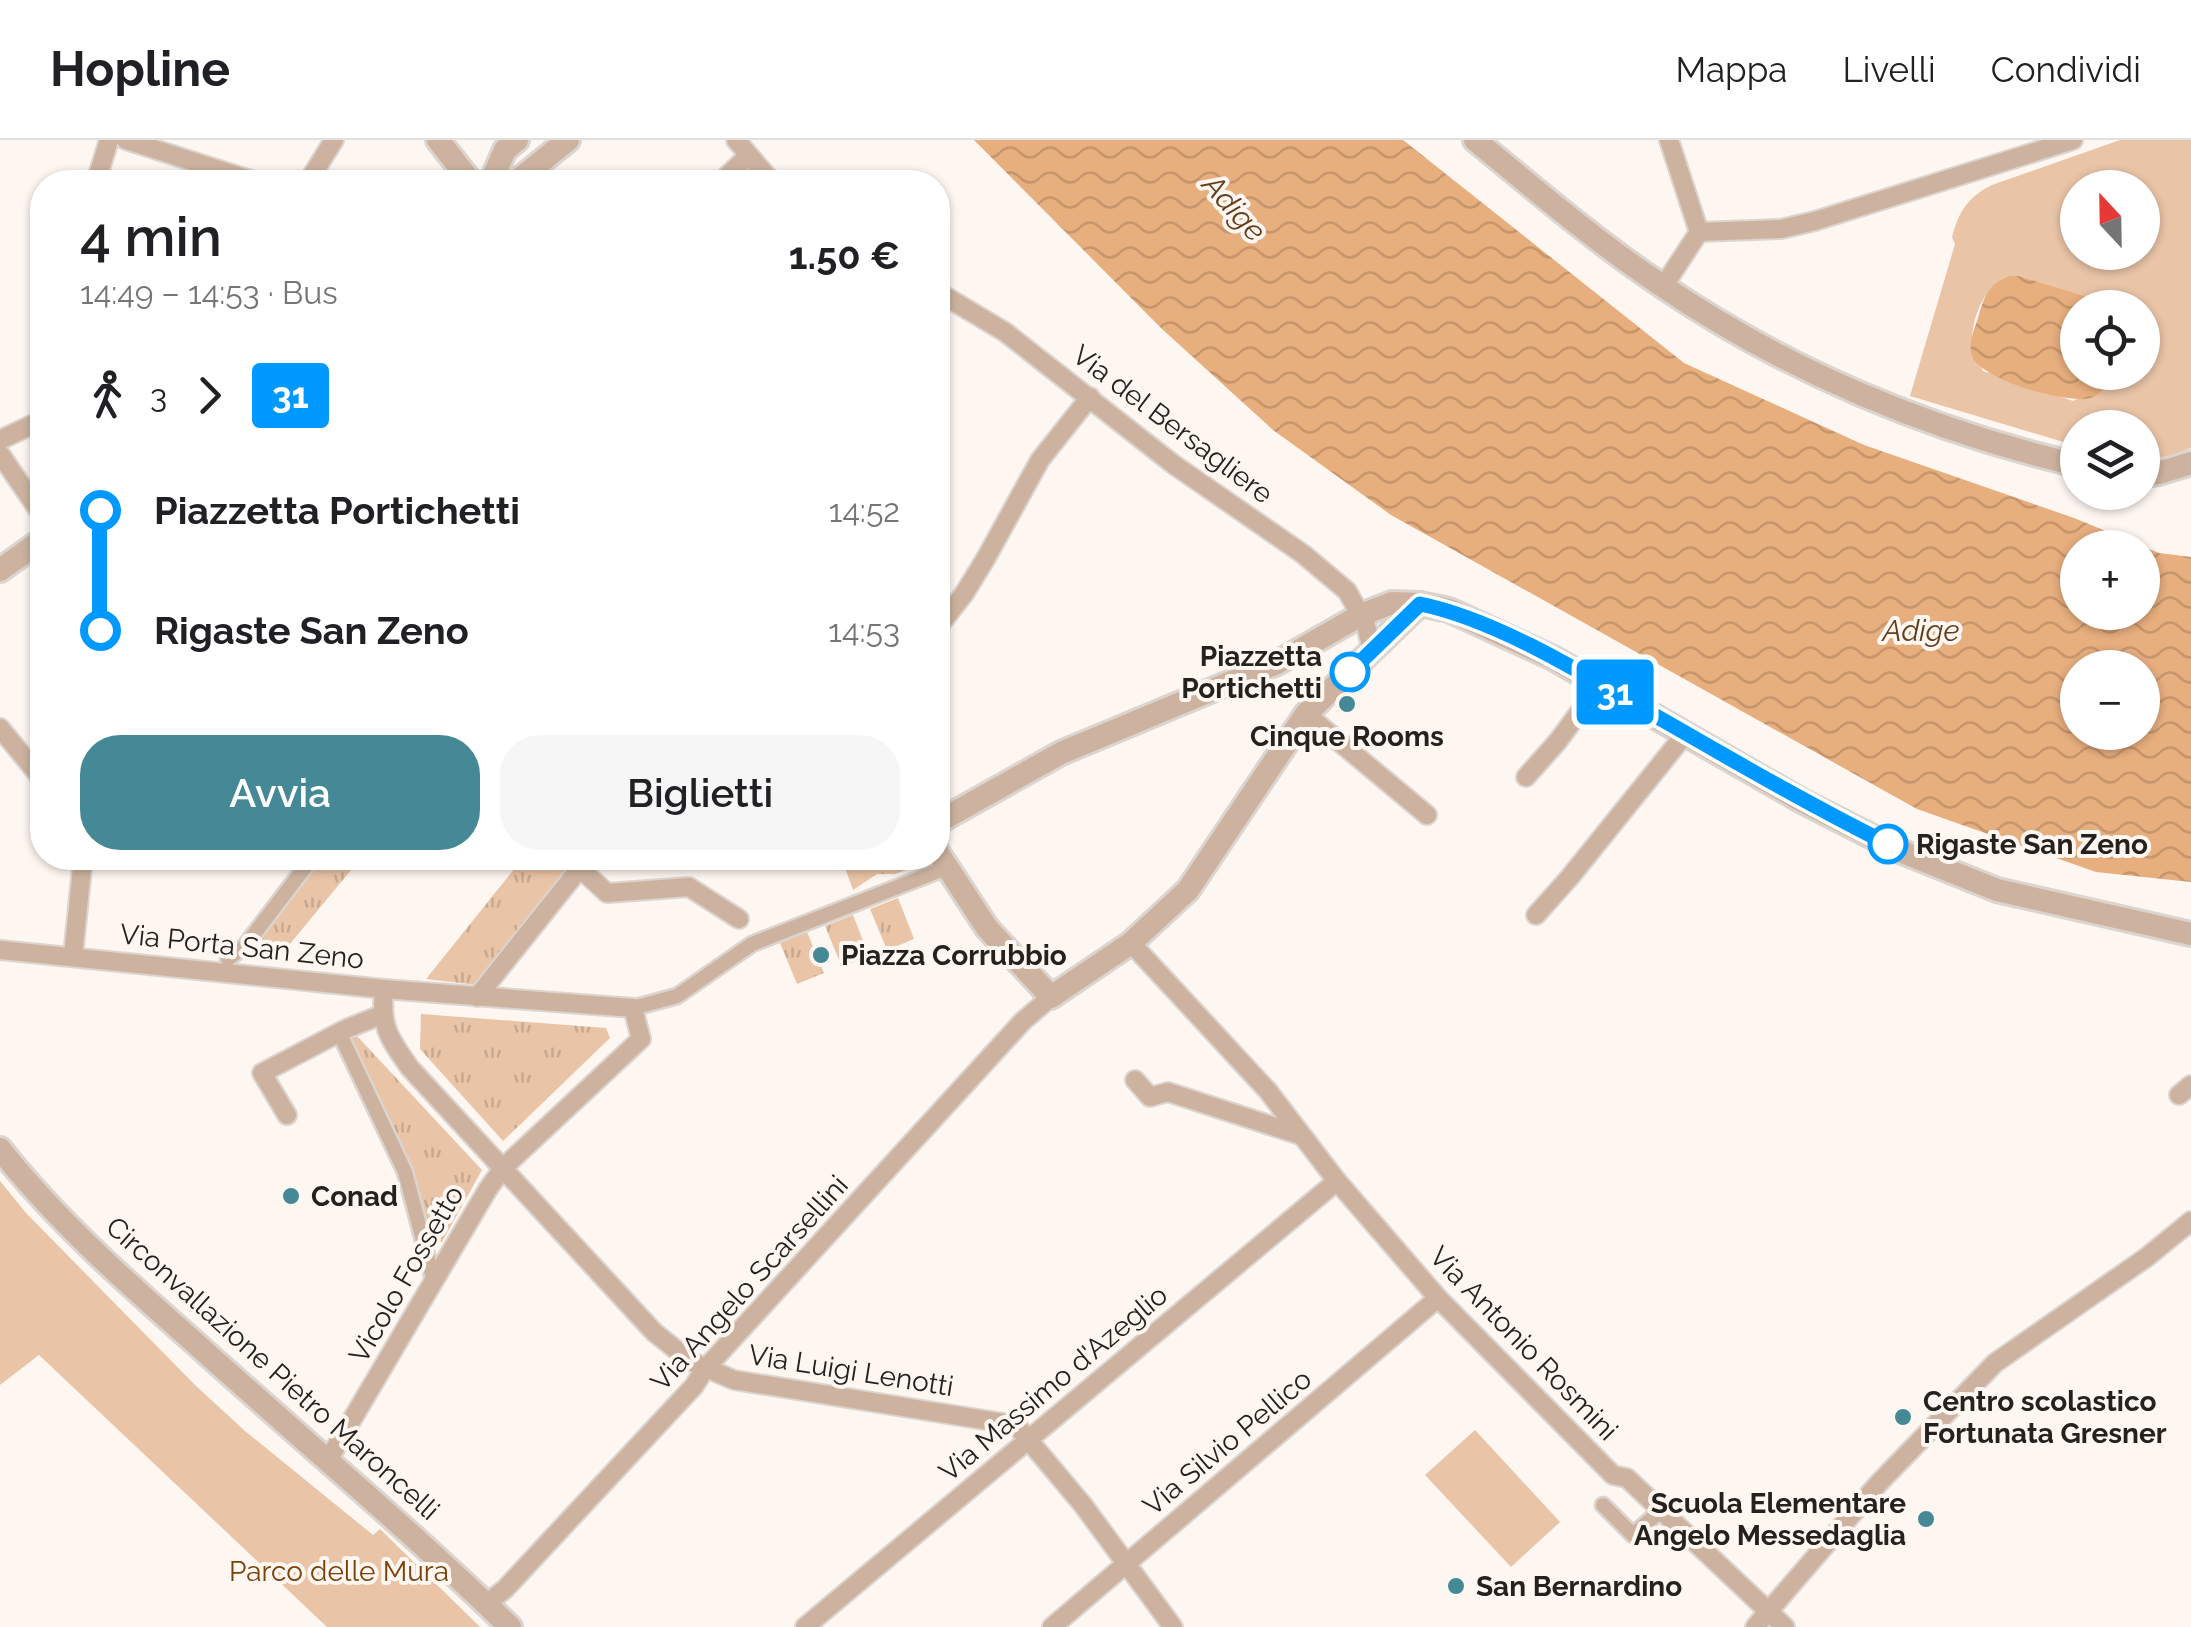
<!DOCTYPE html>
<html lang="it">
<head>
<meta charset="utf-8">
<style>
  :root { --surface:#fff; --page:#f6f6f6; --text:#202124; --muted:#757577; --line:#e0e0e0; --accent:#458997 }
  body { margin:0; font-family:Raleway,sans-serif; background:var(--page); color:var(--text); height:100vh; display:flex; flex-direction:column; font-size:38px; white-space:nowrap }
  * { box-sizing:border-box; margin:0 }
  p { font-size:32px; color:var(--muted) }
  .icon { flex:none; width:55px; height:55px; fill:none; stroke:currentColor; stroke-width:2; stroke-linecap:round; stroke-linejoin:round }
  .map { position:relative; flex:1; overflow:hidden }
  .side { position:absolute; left:30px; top:30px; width:920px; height:700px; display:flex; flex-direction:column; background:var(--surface); border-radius:40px; box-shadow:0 2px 8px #0004 }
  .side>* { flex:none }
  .badge { padding:0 20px; border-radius:8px; font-size:35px; line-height:65px }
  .needle { width:65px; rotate:338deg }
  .tools { position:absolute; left:2060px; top:30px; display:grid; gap:20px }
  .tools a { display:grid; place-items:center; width:100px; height:100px; border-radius:50%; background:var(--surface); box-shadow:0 2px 8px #0004; font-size:50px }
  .map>.badge { position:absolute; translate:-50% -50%; box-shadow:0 0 0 5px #fff }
  .legs { display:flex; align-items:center; gap:15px; height:110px; padding:0 50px; font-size:32px }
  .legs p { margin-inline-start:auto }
  .summary { display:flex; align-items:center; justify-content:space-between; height:170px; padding:0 50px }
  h1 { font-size:55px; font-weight:600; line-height:75px }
  .primary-button { display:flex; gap:20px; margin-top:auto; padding:20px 50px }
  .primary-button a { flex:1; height:115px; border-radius:40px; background:var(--accent); color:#fff; font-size:40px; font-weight:600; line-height:115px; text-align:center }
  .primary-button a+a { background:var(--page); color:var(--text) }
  ul { padding:0 50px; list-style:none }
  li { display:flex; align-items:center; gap:35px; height:120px; font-size:38px }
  li i { display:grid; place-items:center; width:15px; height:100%; margin:0 12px; background:currentColor }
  li i::after { content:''; width:25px; height:25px; margin:-12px; border:8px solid; border-radius:50%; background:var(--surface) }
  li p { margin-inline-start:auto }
  li:first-child i { background:linear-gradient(#0000 50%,currentColor 0) }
  li:last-child i { background:linear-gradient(currentColor 50%,#0000 0) }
  header { display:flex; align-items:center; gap:60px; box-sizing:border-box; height:140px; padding:0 50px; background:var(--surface); border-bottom:2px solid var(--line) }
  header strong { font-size:48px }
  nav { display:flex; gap:55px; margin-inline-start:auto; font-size:35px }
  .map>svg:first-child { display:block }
  .grass { fill:url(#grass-tufts) }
  .park { fill:#e9c4a7; fill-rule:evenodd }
  .water { fill:url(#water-waves); fill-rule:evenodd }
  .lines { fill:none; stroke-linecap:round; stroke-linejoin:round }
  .pedestrian-casing { stroke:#dbd4cf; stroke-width:19 }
  .minor-casing { stroke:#dbd4cf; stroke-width:22 }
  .tertiary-casing { stroke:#dbd4cf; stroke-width:28 }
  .pedestrian { stroke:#cdb39f; stroke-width:14 }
  .minor { stroke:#cdb39f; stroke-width:18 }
  .tertiary { stroke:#cdb39f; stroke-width:22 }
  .line-1-casing { stroke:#fff; stroke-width:22 }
  .line-1 { stroke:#09f; stroke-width:15 }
  .stop-1-dot { fill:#fff; stroke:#09f; stroke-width:5 }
  .poi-dot { fill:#458997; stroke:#fef6f1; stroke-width:4 }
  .labels { text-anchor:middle; stroke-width:8; stroke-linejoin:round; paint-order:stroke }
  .street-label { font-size:28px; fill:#25211d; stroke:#fef6f1 }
  .stop-label { font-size:28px; font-weight:bold; fill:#25211d; stroke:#fef6f1; text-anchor:end }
  .poi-label { font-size:28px; font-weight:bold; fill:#25211d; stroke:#fef6f1; text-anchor:start }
  .park-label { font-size:28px; fill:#784208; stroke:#fef6f1 }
  .water-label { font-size:30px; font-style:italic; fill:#623c18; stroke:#fef6f1 }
</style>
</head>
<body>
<header>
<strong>Hopline</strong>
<nav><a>Mappa</a><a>Livelli</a><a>Condividi</a></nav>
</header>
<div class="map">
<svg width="2191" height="1487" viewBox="0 0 2191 1487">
  <defs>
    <pattern id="grass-tufts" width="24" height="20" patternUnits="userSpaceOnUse" patternTransform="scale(2.5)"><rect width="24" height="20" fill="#e9c4a7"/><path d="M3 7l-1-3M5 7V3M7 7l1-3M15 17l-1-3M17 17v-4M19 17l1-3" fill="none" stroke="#c8a88f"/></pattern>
    <pattern id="water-waves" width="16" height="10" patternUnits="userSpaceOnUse" patternTransform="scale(2.5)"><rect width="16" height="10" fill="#e7ae7e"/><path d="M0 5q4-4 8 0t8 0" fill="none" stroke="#c6956c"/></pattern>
  </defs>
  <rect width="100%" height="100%" fill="#fef6f1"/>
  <!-- grass -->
  <g class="grass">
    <polygon points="316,718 361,718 275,822 239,817"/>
    <polygon points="523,718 552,718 566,728 477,845 426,839"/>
    <polygon points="855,718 861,729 891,718 900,718 909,729 895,734 877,734 853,750 845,728"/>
    <polygon points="898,758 914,799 887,810 870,769"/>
    <polygon points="853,775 869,816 842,827 825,786"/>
    <polygon points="807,792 824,833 797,844 780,803"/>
    <polygon points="421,874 606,888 610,898 503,1001 420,909"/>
    <polygon points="356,895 482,1030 442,1102 434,1104 409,1021 350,898"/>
  </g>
  <!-- park -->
  <g class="park">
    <path d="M2120,0H2191V308L2169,316L2143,320L2142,288H2078L2077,306L1910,256L1955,104L1952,97C1959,71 1968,57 1992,45ZM2078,48H2142V112H2078ZM2009,136H2019L2102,161L2111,167L2142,168V232L2110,233L2108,242L2073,261L1983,231C1979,222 1971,209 1972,199C1973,175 1985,145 2009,136Z"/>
    <polygon points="0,1041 26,1073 195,1245 245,1291 373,1395 380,1389 480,1487 327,1487 39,1215 0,1245"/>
    <polygon points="1475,1290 1560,1382 1511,1427 1425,1335"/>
  </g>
  <!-- water -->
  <g class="water">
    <path d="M974,0H1403L1684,223L1864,305L2074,378L2159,413L2191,417V742L2096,732L1917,669L1391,375L1273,290L1161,188ZM2078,408H2142V472H2078ZM2078,528H2142V592H2078Z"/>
    <path d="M2009,136H2019L2102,161L2111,167L2078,168V232L2110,233C2108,243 2103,253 2093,257C2072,267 1979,239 1972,216C1968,203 1974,190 1978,178C1984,157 1988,144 2009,136Z"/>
  </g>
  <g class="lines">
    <!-- pedestrian casing -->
    <g class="pedestrian-casing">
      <g id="pedestrian">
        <polyline points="228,819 245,806 312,718"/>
        <polyline points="633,868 677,856 752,804 946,728"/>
        <polyline points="339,892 405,1032 434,1142"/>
        <polyline points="1603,1365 1633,1395 1659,1372"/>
      </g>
    </g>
    <!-- minor casing -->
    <g class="minor-casing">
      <g id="minor">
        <polyline points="126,0 257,42"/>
        <polyline points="736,0 772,42"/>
        <polyline points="1669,0 1699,92"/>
        <polyline points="96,42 109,0"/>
        <polyline points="308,42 334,0"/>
        <polyline points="721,42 748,16"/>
        <polyline points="1699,92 1781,89 1815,81 2073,0"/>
        <polyline points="1663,147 1699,92"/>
        <polyline points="938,152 1005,192 1173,324 1303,414 1347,451 1366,485 1372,511"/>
        <polyline points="0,300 42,280"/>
        <polyline points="0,314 42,375"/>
        <polyline points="938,487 964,454 986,418 1040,320 1090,257"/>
        <polyline points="1306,574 1427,675"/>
        <polyline points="0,588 42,639"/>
        <polyline points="1526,637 1558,601 1600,544"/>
        <polyline points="572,721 607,753 689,747 739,779"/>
        <polyline points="1536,775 1570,737 1686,593"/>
        <polyline points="1131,803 1268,951 1337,1041 1438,1158 1613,1335 1627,1338 1785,1487"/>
        <polyline points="0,810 384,849 633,868 641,899 504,1027 488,1049 327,1322"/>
        <polyline points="73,816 83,718"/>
        <path d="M384,849C380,887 389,898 410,928L654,1192L690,1221L734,1240L1016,1285L1083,1365L1173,1487"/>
        <polyline points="477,857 580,728"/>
        <polyline points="1135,940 1150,957 1168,952 1300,995"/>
        <polyline points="2179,955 2191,945"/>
        <polyline points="287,975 262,933 346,889 381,875"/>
        <polyline points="486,1464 505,1449 694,1246 705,1229 1023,881 1051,857"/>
        <polyline points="805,1487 1337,1041"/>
        <polyline points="1052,1487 1438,1158"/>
        <polyline points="1755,1487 1878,1344 1995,1223 2147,1117 2191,1081"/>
      </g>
    </g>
    <!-- tertiary casing -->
    <g class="tertiary-casing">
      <g id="tertiary">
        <polyline points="438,0 471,42"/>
        <path d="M1475,0C1536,50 1595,101 1661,145C1786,230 1930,291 2078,325"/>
        <polyline points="491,42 505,10 517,0"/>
        <polyline points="516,42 568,0"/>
        <polyline points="2142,335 2159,333 2191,323"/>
        <polyline points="0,430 42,400"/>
        <polyline points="938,682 1061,613 1277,523 1361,475 1392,463 1420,464 1449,470 1553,518 1802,661 1900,711 1997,750 2191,794"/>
        <polyline points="938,713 987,788 1051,857 1131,803 1188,750 1306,574 1420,464"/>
        <path d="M0,1009C56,1080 126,1142 194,1202C299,1297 408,1388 510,1487"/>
      </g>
    </g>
    <!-- pedestrian -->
    <use href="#pedestrian" class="pedestrian"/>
    <!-- minor -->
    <use href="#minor" class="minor"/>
    <!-- tertiary -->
    <use href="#tertiary" class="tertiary"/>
  </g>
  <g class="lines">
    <!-- line-1 casing -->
    <g class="line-1-casing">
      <path id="line-1" d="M1350,532L1420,464C1494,479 1581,532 1647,571C1727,617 1806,663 1888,704"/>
    </g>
    <!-- line-1 -->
    <use href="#line-1" class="line-1"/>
  </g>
  <!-- markers -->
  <g class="stop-1-dot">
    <circle cx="1350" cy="532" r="18"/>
    <circle cx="1888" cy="704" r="18"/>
  </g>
  <g class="poi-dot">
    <circle cx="1347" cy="564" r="10"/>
    <circle cx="821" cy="815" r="10"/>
    <circle cx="291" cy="1056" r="10"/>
    <circle cx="1903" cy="1277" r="10"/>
    <circle cx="1926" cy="1379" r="10"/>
    <circle cx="1456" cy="1446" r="10"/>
  </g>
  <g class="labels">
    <!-- street labels -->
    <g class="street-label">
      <text transform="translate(1173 284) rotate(37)" y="10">Via del Bersagliere</text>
      <text transform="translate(242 806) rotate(6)" y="10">Via Porta San Zeno</text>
      <text transform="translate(406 1134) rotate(-60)" y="10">Vicolo Fossetto</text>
      <text transform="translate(749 1143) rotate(-48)" y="10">Via Angelo Scarsellini</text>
      <text transform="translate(1524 1203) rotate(46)" y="10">Via Antonio Rosmini</text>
      <text transform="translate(273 1228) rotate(42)" y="10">Circonvallazione Pietro Maroncelli</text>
      <text transform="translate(851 1230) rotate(9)" y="10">Via Luigi Lenotti</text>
      <text transform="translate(1053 1243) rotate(-40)" y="10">Via Massimo d'Azeglio</text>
      <text transform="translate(1227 1302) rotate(-40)" y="10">Via Silvio Pellico</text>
    </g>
    <!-- stop labels -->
    <g class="stop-label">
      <text x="1322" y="526">Piazzetta<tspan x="1322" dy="32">Portichetti</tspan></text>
      <text x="1916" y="714" text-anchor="start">Rigaste San Zeno</text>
    </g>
    <!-- poi labels -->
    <g class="poi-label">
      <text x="1347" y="606" text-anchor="middle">Cinque Rooms</text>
      <text x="841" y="825">Piazza Corrubbio</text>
      <text x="311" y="1066">Conad</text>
      <text x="1923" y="1271">Centro scolastico<tspan x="1923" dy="32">Fortunata Gresner</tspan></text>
      <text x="1906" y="1373" text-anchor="end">Scuola Elementare<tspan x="1906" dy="32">Angelo Messedaglia</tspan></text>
      <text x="1476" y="1456">San Bernardino</text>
    </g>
    <!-- park labels -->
    <g class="park-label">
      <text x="339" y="1441">Parco delle Mura</text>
    </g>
    <!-- water labels -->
    <g class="water-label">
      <text transform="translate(1234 68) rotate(48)" y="10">Adige</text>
      <text x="1921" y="501">Adige</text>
    </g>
  </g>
</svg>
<div class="tools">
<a><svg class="needle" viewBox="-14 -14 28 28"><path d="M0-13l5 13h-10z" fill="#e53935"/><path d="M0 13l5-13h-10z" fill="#757577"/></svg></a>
<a><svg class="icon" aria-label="locate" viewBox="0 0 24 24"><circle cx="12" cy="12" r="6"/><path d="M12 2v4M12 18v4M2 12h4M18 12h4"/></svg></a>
<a><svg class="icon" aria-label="layers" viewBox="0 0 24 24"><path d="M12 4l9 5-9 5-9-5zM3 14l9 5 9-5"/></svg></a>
<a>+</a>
<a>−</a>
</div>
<b class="badge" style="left:1615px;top:552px;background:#09f;color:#fff">31</b>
<section class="side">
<div class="summary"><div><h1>4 min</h1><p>14:49 – 14:53 · Bus</p></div><b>1.50 €</b></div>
<div class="legs"><svg class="icon" aria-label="walk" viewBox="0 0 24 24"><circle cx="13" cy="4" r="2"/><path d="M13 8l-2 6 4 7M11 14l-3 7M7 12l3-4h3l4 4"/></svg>3<svg class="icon" aria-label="forward" viewBox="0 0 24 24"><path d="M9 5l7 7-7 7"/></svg><b class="badge" style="background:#09f;color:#fff">31</b></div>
<ul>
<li><i style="color:#09f"></i><b>Piazzetta Portichetti</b><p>14:52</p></li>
<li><i style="color:#09f"></i><b>Rigaste San Zeno</b><p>14:53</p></li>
</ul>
<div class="primary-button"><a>Avvia</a><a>Biglietti</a></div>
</section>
</div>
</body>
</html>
